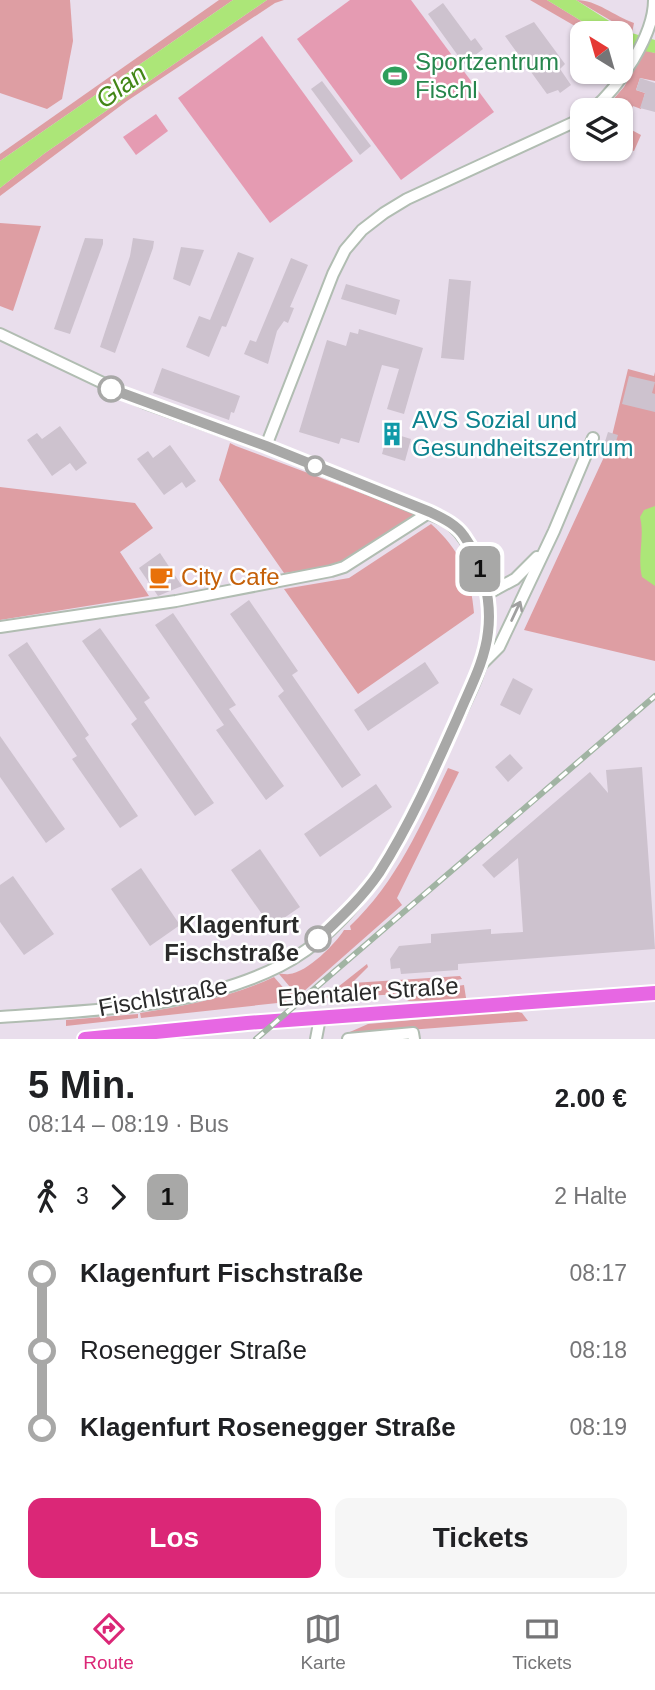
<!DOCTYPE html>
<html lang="de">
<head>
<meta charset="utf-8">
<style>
  :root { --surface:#fff; --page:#f6f6f6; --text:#202124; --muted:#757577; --line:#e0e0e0; --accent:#db2777 }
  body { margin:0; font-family:Arial,sans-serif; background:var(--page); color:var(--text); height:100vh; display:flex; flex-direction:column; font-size:26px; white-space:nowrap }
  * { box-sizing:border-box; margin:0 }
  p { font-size:23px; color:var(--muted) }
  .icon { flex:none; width:38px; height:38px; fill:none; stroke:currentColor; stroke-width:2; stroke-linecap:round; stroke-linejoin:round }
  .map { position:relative; height:1039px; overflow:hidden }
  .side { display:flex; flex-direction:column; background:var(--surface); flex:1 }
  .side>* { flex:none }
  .badge { padding:0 14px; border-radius:10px; font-size:24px; line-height:46px }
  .needle { width:46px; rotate:323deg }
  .controls { position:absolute; left:570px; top:21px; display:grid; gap:14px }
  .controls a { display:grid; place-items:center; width:63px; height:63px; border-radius:14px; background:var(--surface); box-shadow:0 2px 5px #0004; font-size:35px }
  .map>.badge { position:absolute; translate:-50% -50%; box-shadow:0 0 0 4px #fff }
  .legs { display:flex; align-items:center; gap:10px; height:77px; padding:0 28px; font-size:23px }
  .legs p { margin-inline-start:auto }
  .overview { display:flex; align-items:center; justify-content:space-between; height:119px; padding:0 28px }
  h1 { font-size:38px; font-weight:700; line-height:52px }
  .action { display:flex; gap:14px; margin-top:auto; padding:14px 28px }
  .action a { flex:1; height:80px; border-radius:14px; background:var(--accent); color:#fff; font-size:28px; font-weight:700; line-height:80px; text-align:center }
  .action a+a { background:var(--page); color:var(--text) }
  ul { padding:0 28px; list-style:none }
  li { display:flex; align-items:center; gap:24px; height:77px; font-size:26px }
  li i { display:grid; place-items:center; width:10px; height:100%; margin:0 9px; background:currentColor }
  li i::after { content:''; width:18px; height:18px; margin:-9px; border:5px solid; border-radius:50%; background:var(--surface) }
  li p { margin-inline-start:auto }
  li:first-child i { background:linear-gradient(#0000 50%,currentColor 0) }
  li:last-child i { background:linear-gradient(currentColor 50%,#0000 0) }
  .menu { display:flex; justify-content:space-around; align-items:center; height:98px; border-top:2px solid var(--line); background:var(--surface); font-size:19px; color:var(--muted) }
  .menu a { display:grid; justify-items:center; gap:4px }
  .menu .current { color:var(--accent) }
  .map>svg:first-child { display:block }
  .green { fill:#de9ea3 }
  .pitch { fill:#e59bb2 }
  .water { fill:#ace678 }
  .building { fill:#cdc2ce }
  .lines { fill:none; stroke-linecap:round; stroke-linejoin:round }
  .minor-casing { stroke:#b1bdb2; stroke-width:14 }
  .major-casing { stroke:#fff; stroke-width:18 }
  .minor { stroke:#fff; stroke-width:10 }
  .major { stroke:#e767e3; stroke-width:14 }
  .rail-casing { stroke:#a1b4a3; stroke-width:6 }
  .rail { stroke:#fff; stroke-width:3.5; stroke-dasharray:10; stroke-linecap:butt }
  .oneway { stroke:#a0a0a0 }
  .line-1-casing { stroke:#fff; stroke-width:16 }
  .line-1 { stroke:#a8a8a7; stroke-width:10 }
  .stop-1-dot { fill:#fff; stroke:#a8a8a7; stroke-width:3.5 }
  .labels { text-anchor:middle; stroke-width:5; stroke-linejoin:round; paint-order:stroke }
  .leisure-label { font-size:24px; fill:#27864d; stroke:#fff; text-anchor:start }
  .culture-label { font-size:24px; fill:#0d838f; stroke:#fff; text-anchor:start }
  .food-label { font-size:24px; fill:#c56008; stroke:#fff; text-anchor:start }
  .stop-label { font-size:24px; font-weight:bold; fill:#2b2b2b; stroke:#fff; text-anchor:end }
  .street-label { font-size:24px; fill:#2b2b2b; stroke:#fff }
  .water-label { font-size:26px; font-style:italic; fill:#428616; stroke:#fff }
</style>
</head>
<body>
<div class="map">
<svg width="655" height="1039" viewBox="0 0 655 1039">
  <rect width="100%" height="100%" fill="#e9deec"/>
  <!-- green -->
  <g class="green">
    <polygon points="0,0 70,0 73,41 62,99 47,109 0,93"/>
    <polygon points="219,0 233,0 0,161 0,154"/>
    <polygon points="267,0 284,0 275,3 127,101 0,196 0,188 45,153"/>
    <polygon points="530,0 547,0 601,33 587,33"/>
    <path d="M576,0C597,0 614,16 634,23L632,33Z"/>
    <polygon points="645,50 655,53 655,81 640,78 636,90 645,93 641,109 633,106 626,127 641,135 634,151 621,147 621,110 604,110 624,87"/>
    <polygon points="0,223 41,226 13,311 0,306"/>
    <polygon points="628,369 654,376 655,372 655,661 524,630 610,444"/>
    <polygon points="230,443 236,446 417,514 342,565 284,573 219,480"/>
    <polygon points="0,487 135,503 153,528 120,552 149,596 0,620"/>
    <path d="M431,524C460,550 471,575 474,613L358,694L284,589L349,578Z"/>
    <path d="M448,768L459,772L397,898L402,905L294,1000L286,992L283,996L287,1002L141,1018L140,1013C187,1006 234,996 274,977L287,992L290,987L279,974C282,973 286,975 289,974C307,973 337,942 344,930H351L350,926C396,883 422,823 448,768Z"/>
    <polygon points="367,964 368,967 352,983 460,976 462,979 437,983 402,994 324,998"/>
    <polygon points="464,985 466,998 462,1000 407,1001 429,990"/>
    <polygon points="513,1011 522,1013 528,1021 343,1035 368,1024"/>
    <polygon points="138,1014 138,1018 66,1026 66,1020"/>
  </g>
  <!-- pitch -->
  <g class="pitch">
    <polygon points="350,0 411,0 494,112 401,180 297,39"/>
    <polygon points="262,36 353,161 270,223 178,98"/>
    <polygon points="156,114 168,131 136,155 123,137"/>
  </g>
  <!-- water -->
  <g class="water">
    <polygon points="233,0 267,0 45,153 0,188 0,161"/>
    <polygon points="547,0 576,0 625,31 655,40 655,53 622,47 621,33 601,33"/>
    <path d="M655,506V586L642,577C637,556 645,537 640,517L644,510Z"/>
  </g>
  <!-- building -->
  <g class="building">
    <polygon points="443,3 471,41 475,38 483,49 464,64 428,14"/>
    <polygon points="534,22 565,64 560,69 571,85 560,93 558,90 547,94 505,36"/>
    <polygon points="640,78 655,83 655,112 640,108 645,93 636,90"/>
    <polygon points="322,81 371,146 360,155 311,89"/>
    <polygon points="85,238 103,239 103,244 70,334 54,329"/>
    <polygon points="133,238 154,241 153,248 115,353 100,347 130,256"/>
    <polygon points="181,247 204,250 190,286 173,279"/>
    <polygon points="238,252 254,258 226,327 222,326 209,357 186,347 199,316 210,320"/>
    <polygon points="291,258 308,265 290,307 294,308 288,323 284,321 277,331 268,364 244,354 250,340 256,342"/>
    <polygon points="449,279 471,281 464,360 441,358"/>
    <polygon points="346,284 400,300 396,315 341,299"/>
    <polygon points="359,329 423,348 404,414 387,409 399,369 382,365 359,443 341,438 339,444 299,432 327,340 346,346 350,332 358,334"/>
    <polygon points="162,368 240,396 234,413 231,412 229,420 153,393"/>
    <polygon points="629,376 655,382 652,393 655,394 655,412 622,404"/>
    <polygon points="60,426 87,463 76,471 70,463 52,476 27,440 37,433 42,439"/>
    <polygon points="388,432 411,439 405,461 382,454"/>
    <polygon points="608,432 618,435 612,454 602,451"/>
    <polygon points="170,445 196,481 186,488 182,482 164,495 137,459 148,451 153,458"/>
    <polygon points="160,553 182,586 158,596 139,568"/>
    <polygon points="249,600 298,671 292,675 361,775 342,788 278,696 284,691 230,614"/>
    <polygon points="173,613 236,705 229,709 284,786 266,800 216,730 224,725 155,625"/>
    <polygon points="100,628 150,698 144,702 214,803 195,816 131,724 137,719 82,641"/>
    <polygon points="27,642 89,735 85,738 138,816 120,828 72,759 77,756 8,655"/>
    <polygon points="425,662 439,683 368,731 354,710"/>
    <polygon points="513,678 533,689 520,715 500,705"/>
    <polygon points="0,736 65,829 46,843 0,777"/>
    <polygon points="510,754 523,768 508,782 495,767"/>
    <polygon points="642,767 655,949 458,964 458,970 401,974 400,968 391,969 390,959 399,946 431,943 431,934 491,929 491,934 523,932 518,858 494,878 482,865 590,772 608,793 606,770"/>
    <polygon points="376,784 392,807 320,857 304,834"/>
    <polygon points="260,849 300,907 271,927 231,870"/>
    <polygon points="141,868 180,925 150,946 111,889"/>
    <polygon points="13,876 54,934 24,955 0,922 0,885"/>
  </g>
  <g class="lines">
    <!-- minor casing -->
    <g class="minor-casing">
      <g id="minor">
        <path d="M592,110C619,87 654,36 654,0"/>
        <path d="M0,334L145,403L266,446L449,522C478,548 493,592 488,632C485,669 463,707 447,740C408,823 367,922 280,966C195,1009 93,1010 0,1017"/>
        <polyline points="266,446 333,274 345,250 362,230 384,213 407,199 583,118"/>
        <polyline points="487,594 515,579 537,557"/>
        <polyline points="0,627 176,601 331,571 344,567 430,512"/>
        <polyline points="482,664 499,647 554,531 593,438"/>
        <polyline points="316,1039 320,1018"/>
        <polyline points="348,1039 413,1033 414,1039"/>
      </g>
    </g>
    <!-- major casing -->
    <g class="major-casing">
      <polyline id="major" points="85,1039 247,1023 655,993"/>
    </g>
    <!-- minor -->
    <use href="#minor" class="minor"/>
    <!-- major -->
    <use href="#major" class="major"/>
    <!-- rail casing -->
    <g class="rail-casing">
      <polyline id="rail" points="256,1039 655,696"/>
    </g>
    <!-- rail -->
    <use href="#rail" class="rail"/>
  </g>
  <!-- one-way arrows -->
  <defs><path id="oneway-shaft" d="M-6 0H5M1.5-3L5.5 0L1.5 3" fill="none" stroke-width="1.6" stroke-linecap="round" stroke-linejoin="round" transform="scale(1.75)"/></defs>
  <use class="oneway" href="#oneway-shaft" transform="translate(516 611) rotate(-65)"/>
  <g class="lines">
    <!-- line-1 casing -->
    <g class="line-1-casing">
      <path id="line-1" d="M111,389L266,446L430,512C442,518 456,524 464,536C483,562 492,601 488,632C485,660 471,686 460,712C436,766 411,823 379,873C362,898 340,918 318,939"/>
    </g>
    <!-- line-1 -->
    <use href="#line-1" class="line-1"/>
  </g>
  <!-- icons -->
  <defs>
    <g id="stadium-bare" transform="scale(1.89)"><path d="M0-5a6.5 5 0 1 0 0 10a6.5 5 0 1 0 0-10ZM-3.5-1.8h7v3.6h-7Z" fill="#2e9e5b" stroke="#fff" stroke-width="2.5" paint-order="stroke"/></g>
    <g id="building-bare" transform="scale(1.89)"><path d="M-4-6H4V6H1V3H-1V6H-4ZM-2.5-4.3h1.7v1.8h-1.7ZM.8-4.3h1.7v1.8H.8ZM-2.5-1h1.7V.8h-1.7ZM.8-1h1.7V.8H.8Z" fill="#0f9aa8" stroke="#fff" stroke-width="2.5" paint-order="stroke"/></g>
    <g id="cafe-bare" transform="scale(1.89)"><path d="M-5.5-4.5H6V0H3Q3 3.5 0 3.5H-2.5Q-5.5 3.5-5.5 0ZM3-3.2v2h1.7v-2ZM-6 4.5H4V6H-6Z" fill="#e8710a" stroke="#fff" stroke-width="2.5" paint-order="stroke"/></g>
  </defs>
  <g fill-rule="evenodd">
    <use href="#stadium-bare" x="395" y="76"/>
    <use href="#building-bare" x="392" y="434"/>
    <use href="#cafe-bare" x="161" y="577"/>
  </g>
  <!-- markers -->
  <g class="stop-1-dot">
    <circle cx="111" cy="389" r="12"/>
    <circle cx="315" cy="466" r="9"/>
    <circle cx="318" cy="939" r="12"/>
  </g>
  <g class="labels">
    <!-- leisure labels -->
    <g class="leisure-label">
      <text x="415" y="70">Sportzentrum<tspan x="415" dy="28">Fischl</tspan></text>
    </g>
    <!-- culture labels -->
    <g class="culture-label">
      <text x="412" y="428">AVS Sozial und<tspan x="412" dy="28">Gesundheitszentrum</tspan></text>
    </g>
    <!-- food labels -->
    <g class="food-label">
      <text x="181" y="585">City Cafe</text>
    </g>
    <!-- stop labels -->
    <g class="stop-label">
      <text x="299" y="933">Klagenfurt<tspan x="299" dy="28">Fischstraße</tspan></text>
    </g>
    <!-- street labels -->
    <g class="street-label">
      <text transform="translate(368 992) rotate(-4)" y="8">Ebentaler Straße</text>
      <text transform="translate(163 997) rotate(-10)" y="8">Fischlstraße</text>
    </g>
    <!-- water labels -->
    <g class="water-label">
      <text transform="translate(121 86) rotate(-36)" y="9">Glan</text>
    </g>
  </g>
</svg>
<div class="controls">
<a><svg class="needle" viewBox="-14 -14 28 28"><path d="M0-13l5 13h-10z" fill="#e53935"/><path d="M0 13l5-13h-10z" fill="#757577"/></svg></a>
<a><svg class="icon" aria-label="layers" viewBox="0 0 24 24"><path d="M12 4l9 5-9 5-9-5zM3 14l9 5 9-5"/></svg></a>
</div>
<b class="badge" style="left:480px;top:569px;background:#a8a8a7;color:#111">1</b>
</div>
<section class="side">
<div class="overview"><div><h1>5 Min.</h1><p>08:14 – 08:19 · Bus</p></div><b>2.00 €</b></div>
<div class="legs"><svg class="icon" aria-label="walk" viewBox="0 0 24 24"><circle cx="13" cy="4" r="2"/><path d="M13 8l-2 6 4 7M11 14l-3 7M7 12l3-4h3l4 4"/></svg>3<svg class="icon" aria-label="forward" viewBox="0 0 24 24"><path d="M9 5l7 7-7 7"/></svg><b class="badge" style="background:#a8a8a7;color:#111">1</b><p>2 Halte</p></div>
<ul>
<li><i style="color:#a8a8a7"></i><b>Klagenfurt Fischstraße</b><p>08:17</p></li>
<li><i style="color:#a8a8a7"></i><span>Rosenegger Straße</span><p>08:18</p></li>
<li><i style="color:#a8a8a7"></i><b>Klagenfurt Rosenegger Straße</b><p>08:19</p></li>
</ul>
<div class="action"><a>Los</a><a>Tickets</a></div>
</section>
<nav class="menu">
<a class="current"><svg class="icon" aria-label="directions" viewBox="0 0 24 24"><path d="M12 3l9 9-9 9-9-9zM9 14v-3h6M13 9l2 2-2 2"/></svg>Route</a>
<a><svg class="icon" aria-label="map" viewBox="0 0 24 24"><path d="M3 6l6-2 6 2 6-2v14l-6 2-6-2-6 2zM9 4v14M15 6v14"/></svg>Karte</a>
<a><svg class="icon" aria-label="tickets" viewBox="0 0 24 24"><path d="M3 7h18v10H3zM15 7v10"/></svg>Tickets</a>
</nav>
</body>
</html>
